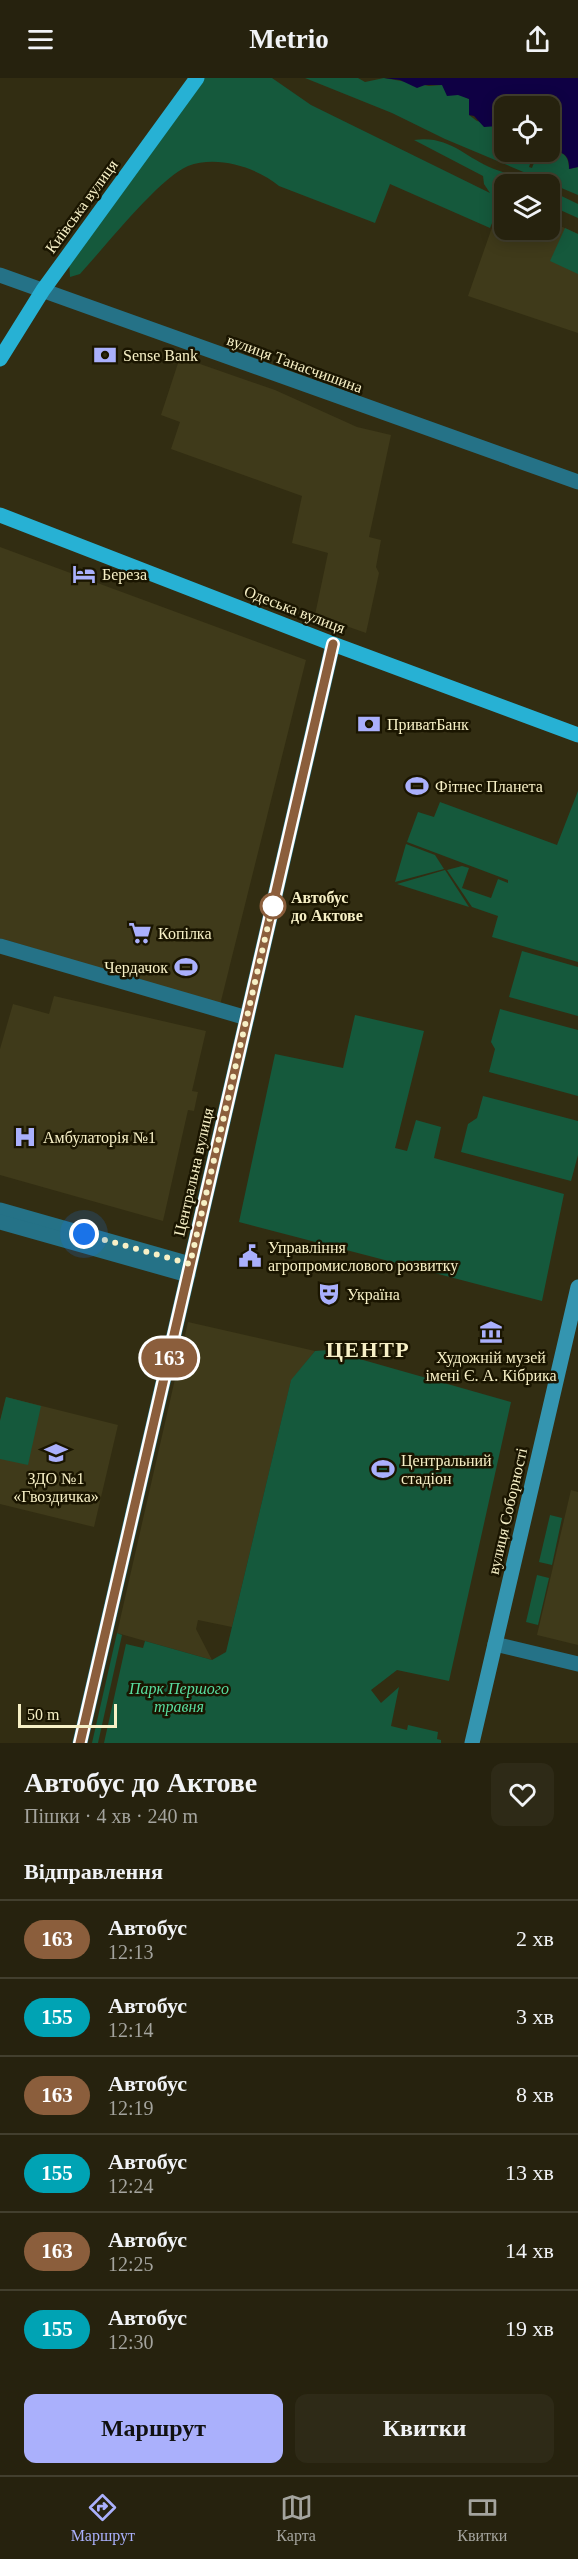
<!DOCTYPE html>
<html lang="uk">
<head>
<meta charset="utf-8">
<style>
  :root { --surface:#26220e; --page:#2e2a17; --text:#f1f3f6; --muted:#a4a49e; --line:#423f2e; --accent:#aab0fc }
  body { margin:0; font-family:Georgia,serif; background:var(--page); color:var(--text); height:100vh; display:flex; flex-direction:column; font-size:22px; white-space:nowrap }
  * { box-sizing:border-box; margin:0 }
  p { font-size:20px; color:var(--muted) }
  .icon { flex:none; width:33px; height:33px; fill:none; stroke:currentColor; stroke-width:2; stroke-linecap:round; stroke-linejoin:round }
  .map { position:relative; height:1665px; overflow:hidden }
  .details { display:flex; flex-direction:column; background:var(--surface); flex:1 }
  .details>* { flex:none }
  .badge { padding:0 12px; border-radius:20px; font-size:21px; line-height:39px }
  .tools { position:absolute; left:494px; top:18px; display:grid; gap:12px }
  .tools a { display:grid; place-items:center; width:66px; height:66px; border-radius:12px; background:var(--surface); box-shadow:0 3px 15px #0003,0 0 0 2px var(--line); font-size:30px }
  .scale { position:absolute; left:18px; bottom:15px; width:99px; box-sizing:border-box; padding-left:6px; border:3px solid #f7f0c6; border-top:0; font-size:16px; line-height:21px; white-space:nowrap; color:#f7f0c6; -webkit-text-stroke:4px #1a1500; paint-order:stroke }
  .you { position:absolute; width:30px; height:30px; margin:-15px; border:4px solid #fff; border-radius:50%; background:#1a73e8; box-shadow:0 0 0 9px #1a73e833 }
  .map>.badge { position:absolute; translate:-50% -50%; box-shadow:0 0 0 3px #fff }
  h2 { padding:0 24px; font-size:22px; line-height:54px }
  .round { display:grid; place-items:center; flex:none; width:63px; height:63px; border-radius:12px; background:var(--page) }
  .overview { display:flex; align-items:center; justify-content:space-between; height:102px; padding:0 24px }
  h1 { font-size:28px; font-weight:700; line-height:45px }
  .cta { display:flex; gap:12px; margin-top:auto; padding:12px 24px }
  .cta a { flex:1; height:69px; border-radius:12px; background:var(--accent); color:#111; font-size:24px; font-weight:700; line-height:69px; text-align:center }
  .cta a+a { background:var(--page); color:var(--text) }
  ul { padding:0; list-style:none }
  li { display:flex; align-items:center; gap:18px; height:78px; padding:0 24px; border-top:2px solid var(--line) }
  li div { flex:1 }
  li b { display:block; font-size:22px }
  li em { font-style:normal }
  li .badge { min-width:66px; font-weight:700; text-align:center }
  header { display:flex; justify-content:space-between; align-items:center; height:78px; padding:0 24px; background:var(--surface); font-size:27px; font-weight:700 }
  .tabs { display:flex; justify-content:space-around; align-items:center; height:84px; border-top:2px solid var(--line); background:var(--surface); font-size:16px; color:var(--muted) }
  .tabs a { display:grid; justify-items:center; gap:3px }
  .tabs .on { color:var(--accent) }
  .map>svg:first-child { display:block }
  .built { fill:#3f3a1a }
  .green { fill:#15593c }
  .water { fill:#0f0044 }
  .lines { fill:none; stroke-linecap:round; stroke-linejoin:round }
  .street { stroke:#257287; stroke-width:15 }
  .secondary { stroke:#3495b0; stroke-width:15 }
  .primary { stroke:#27b1d4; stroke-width:15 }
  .line-casing { stroke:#fff; stroke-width:14 }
  .line { stroke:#8b5e3c; stroke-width:9 }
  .walk { stroke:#f7f0c6; stroke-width:6; stroke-dasharray:0 10.8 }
  .stop-dot { fill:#fff; stroke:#8b5e3c; stroke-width:3 }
  .labels { text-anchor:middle; stroke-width:5; stroke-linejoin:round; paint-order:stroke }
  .street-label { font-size:16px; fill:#f7f0c6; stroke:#1a1500 }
  .poi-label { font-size:16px; fill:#f7f0c6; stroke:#1a1500; text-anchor:start }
  .stop-label { font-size:16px; font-weight:bold; fill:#f7f0c6; stroke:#1a1500; text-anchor:start }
  .park-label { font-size:16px; font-style:italic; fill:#58dd9f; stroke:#1a1500 }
  .district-label { font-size:22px; font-weight:bold; letter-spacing:1.5px; fill:#f7f0c6; stroke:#1a1500 }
</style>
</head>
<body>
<header><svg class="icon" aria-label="menu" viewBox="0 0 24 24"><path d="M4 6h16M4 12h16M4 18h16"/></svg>Metrio<svg class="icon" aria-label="share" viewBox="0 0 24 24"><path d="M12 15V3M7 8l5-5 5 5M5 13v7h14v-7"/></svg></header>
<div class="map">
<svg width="578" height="1665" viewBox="0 0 578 1665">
  <rect width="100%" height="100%" fill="#322d12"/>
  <!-- built -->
  <g class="built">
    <polygon points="502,121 504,122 504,152 549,152 549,143 578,156 578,255 468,218"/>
    <polygon points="180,279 275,312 357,349 391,357 369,459 381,462 376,489 379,495 366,555 315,537 328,475 292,465 302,418 171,371 180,344 161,337"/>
    <polygon points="0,469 306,582 220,927 0,860"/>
    <polygon points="54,918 206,953 192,1013 198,1014 194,1033 188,1032 163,1143 0,1097 0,971 13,926 49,936"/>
    <polygon points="188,1244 315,1273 291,1303 232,1549 198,1542 196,1551 212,1582 117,1555"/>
    <polygon points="6,1319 118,1347 94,1449 0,1426 0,1343"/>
    <polygon points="571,1412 578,1414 578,1567 537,1557"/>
  </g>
  <!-- green -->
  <g class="green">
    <path d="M204,0H272L311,27L490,115L484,106L483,98L414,62C450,57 465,80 494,91C507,96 521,99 534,106H504V125L501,123L490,150L390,106L375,145L279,108C256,89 217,77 188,88C160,99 103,171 80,196L70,199L69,183Z"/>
    <path d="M305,0H358L365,4L384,0L429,8L442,7L469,21V37L477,43L498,48L504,54V74H534L529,89L532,90C535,82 539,74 549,74V71C562,74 569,76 569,91L578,89V117L445,61L392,35Z"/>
    <polygon points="549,112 578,126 578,140 549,127"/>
    <polygon points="565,150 578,156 578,196 550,183"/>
    <polygon points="578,713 578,884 492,859 498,838 472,829 447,792 462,788 469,790 462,810 491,820 498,801 508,805 508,802 407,764 418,734 434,739 440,724 557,767"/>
    <polygon points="406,766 435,777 444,791 395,804"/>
    <polygon points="445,792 469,829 397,806"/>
    <polygon points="522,873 578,889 578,938 509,919"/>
    <polygon points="500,931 578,952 578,1018 489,994 495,971 491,964"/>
    <polygon points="355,937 424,953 395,1070 407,1073 416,1042 441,1049 434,1080 564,1116 542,1223 239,1144 275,976 343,990"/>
    <polygon points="483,1018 578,1043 578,1077 571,1103 461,1074 468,1046 477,1040"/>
    <polygon points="328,1272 511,1324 449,1603 397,1592 371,1612 381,1625 399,1609 391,1648 407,1652 408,1647 438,1654 437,1661 441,1662 441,1665 104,1665 126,1566 143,1570 145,1563 212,1582 226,1574 291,1302 315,1273"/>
    <polygon points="6,1319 41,1328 28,1387 0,1381 0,1343"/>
    <polygon points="550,1437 562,1440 552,1487 539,1484"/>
    <polygon points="537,1497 549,1500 538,1547 526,1544"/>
    <polygon points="117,1555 122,1557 98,1665 92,1665"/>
  </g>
  <!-- water -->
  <path class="water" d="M384,0H578V89L569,91C570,76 562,74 549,71V28H504V54L498,48L484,49L474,38L469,37V21L458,17L447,18L442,7H425L417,10L400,2Z"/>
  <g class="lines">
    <!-- street -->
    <g class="street">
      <polyline points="0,197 578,404"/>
      <polyline points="0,868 247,940"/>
      <polyline points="0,1132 190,1186"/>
      <polyline points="0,1144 188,1197"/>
      <polyline points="495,1566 578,1586"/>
      <polyline points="80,1665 333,566"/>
    </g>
    <!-- secondary -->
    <polyline class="secondary" points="472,1665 578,1209"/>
    <!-- primary -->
    <g class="primary">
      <polyline points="0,281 43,212 197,0"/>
      <polyline points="0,437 333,566 578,657"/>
    </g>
  </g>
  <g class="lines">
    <!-- line casing -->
    <g class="line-casing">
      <polyline id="line" points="80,1665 333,566"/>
    </g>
    <!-- line -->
    <use href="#line" class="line"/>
    <!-- walk -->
    <polyline class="walk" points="84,1156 190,1186 273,826 273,828"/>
  </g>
  <!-- icons -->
  <defs>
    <g id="bank-bare" transform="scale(1.8)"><path d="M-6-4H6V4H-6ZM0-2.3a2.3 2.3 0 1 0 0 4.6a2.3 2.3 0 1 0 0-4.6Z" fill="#aab0fc" stroke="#1a1500" stroke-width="2.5" paint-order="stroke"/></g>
    <g id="hotel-bare" transform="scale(1.8)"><path d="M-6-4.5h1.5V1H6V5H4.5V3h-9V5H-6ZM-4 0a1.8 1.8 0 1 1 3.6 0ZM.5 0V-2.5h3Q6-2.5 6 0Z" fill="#aab0fc" stroke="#1a1500" stroke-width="2.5" paint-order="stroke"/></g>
    <g id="stadium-bare" transform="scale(1.8)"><path d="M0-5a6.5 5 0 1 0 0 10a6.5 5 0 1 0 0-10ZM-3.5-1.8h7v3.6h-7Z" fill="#aab0fc" stroke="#1a1500" stroke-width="2.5" paint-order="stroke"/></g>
    <g id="supermarket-bare" transform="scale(1.8)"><path d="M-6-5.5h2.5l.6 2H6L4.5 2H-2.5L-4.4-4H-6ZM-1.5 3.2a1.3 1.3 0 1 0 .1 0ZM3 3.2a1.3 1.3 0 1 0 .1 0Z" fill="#aab0fc" stroke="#1a1500" stroke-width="2.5" paint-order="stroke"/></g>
    <g id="hospital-bare" transform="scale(1.8)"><path d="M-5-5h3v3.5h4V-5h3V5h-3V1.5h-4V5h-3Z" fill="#aab0fc" stroke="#1a1500" stroke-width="2.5" paint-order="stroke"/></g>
    <g id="civic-bare" transform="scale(1.8)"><path d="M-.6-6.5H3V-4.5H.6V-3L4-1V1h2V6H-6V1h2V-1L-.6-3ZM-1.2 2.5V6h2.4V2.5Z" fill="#aab0fc" stroke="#1a1500" stroke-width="2.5" paint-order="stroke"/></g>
    <g id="theatre-bare" transform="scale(1.8)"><path d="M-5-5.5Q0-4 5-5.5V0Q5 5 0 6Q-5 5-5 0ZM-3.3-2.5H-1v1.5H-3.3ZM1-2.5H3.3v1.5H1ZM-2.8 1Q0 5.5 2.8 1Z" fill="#aab0fc" stroke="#1a1500" stroke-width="2.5" paint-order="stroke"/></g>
    <g id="museum-bare" transform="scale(1.8)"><path d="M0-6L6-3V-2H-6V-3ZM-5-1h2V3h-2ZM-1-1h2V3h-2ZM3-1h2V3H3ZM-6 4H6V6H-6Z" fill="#aab0fc" stroke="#1a1500" stroke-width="2.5" paint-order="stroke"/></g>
    <g id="school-bare" transform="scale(1.8)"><path d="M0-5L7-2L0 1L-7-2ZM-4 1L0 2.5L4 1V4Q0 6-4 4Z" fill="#aab0fc" stroke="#1a1500" stroke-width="2.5" paint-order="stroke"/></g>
  </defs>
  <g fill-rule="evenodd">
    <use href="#bank-bare" x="105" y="277"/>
    <use href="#hotel-bare" x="84" y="496"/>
    <use href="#bank-bare" x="369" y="646"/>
    <use href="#stadium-bare" x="417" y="708"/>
    <use href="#supermarket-bare" x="140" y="855"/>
    <use href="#stadium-bare" x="186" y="889"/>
    <use href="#hospital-bare" x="25" y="1059"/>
    <use href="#civic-bare" x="250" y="1178"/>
    <use href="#theatre-bare" x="329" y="1216"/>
    <use href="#museum-bare" x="491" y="1254"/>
    <use href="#school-bare" x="56" y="1375"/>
    <use href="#stadium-bare" x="383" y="1391"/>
  </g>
  <!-- markers -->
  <circle class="stop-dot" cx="273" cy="828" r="12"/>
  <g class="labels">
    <!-- street labels -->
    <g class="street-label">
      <text transform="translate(81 128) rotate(-54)" y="6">Київська вулиця</text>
      <text transform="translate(295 285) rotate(20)" y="6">вулиця Танасчишина</text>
      <text transform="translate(295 531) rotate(21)" y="6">Одеська вулиця</text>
      <text transform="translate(193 1094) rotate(-77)" y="6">Центральна вулиця</text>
      <text transform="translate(507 1433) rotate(-77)" y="6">вулиця Соборності</text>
    </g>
    <!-- poi labels -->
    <g class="poi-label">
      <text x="123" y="283">Sense Bank</text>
      <text x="102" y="502">Береза</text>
      <text x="387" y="652">ПриватБанк</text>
      <text x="435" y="714">Фітнес Планета</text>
      <text x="158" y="861">Копілка</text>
      <text x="168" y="895" text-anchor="end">Чердачок</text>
      <text x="43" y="1065">Амбулаторія №1</text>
      <text x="268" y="1175">Управління<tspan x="268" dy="18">агропромислового розвитку</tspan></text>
      <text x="347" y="1222">Україна</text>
      <text x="491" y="1285" text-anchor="middle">Художній музей<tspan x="491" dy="18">імені Є. А. Кібрика</tspan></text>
      <text x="401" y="1388">Центральний<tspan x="401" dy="18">стадіон</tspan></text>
      <text x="56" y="1406" text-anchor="middle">ЗДО №1<tspan x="56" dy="18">«Гвоздичка»</tspan></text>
    </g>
    <!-- stop labels -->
    <g class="stop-label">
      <text x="291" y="825">Автобус<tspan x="291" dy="18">до Актове</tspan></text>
    </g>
    <!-- park labels -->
    <g class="park-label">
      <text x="179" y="1616">Парк Першого<tspan x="179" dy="18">травня</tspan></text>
    </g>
    <!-- district labels -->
    <g class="district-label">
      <text x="368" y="1279">ЦЕНТР</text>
    </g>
  </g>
</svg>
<div class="tools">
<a><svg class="icon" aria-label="locate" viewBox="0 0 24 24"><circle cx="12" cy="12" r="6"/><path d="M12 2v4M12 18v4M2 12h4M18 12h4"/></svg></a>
<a><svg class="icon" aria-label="layers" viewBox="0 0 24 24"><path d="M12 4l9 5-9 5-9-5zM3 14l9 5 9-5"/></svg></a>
</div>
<div class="scale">50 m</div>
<div class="you" style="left:84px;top:1156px"></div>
<b class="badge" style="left:169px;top:1280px;background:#8b5e3c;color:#fff">163</b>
</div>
<section class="details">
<div class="overview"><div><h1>Автобус до Актове</h1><p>Пішки · 4 хв · 240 m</p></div><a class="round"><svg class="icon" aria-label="heart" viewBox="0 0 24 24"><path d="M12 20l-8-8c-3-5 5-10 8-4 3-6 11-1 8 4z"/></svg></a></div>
<h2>Відправлення</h2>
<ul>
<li><span class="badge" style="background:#8b5e3c;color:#fff">163</span><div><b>Автобус</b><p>12:13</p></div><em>2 хв</em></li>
<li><span class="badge" style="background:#00a3b4;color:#fff">155</span><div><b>Автобус</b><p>12:14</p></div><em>3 хв</em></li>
<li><span class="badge" style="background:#8b5e3c;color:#fff">163</span><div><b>Автобус</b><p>12:19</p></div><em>8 хв</em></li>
<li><span class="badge" style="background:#00a3b4;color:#fff">155</span><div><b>Автобус</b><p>12:24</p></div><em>13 хв</em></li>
<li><span class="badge" style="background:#8b5e3c;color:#fff">163</span><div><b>Автобус</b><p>12:25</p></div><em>14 хв</em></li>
<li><span class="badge" style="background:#00a3b4;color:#fff">155</span><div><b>Автобус</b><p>12:30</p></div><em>19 хв</em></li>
</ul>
<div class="cta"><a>Маршрут</a><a>Квитки</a></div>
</section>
<nav class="tabs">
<a class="on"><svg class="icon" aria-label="directions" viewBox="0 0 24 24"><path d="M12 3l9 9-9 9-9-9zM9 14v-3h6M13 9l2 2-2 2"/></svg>Маршрут</a>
<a><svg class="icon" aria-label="map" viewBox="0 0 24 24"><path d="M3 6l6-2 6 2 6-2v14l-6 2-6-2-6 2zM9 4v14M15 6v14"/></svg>Карта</a>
<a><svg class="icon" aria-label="tickets" viewBox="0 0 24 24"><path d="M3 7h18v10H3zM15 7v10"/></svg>Квитки</a>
</nav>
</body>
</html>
